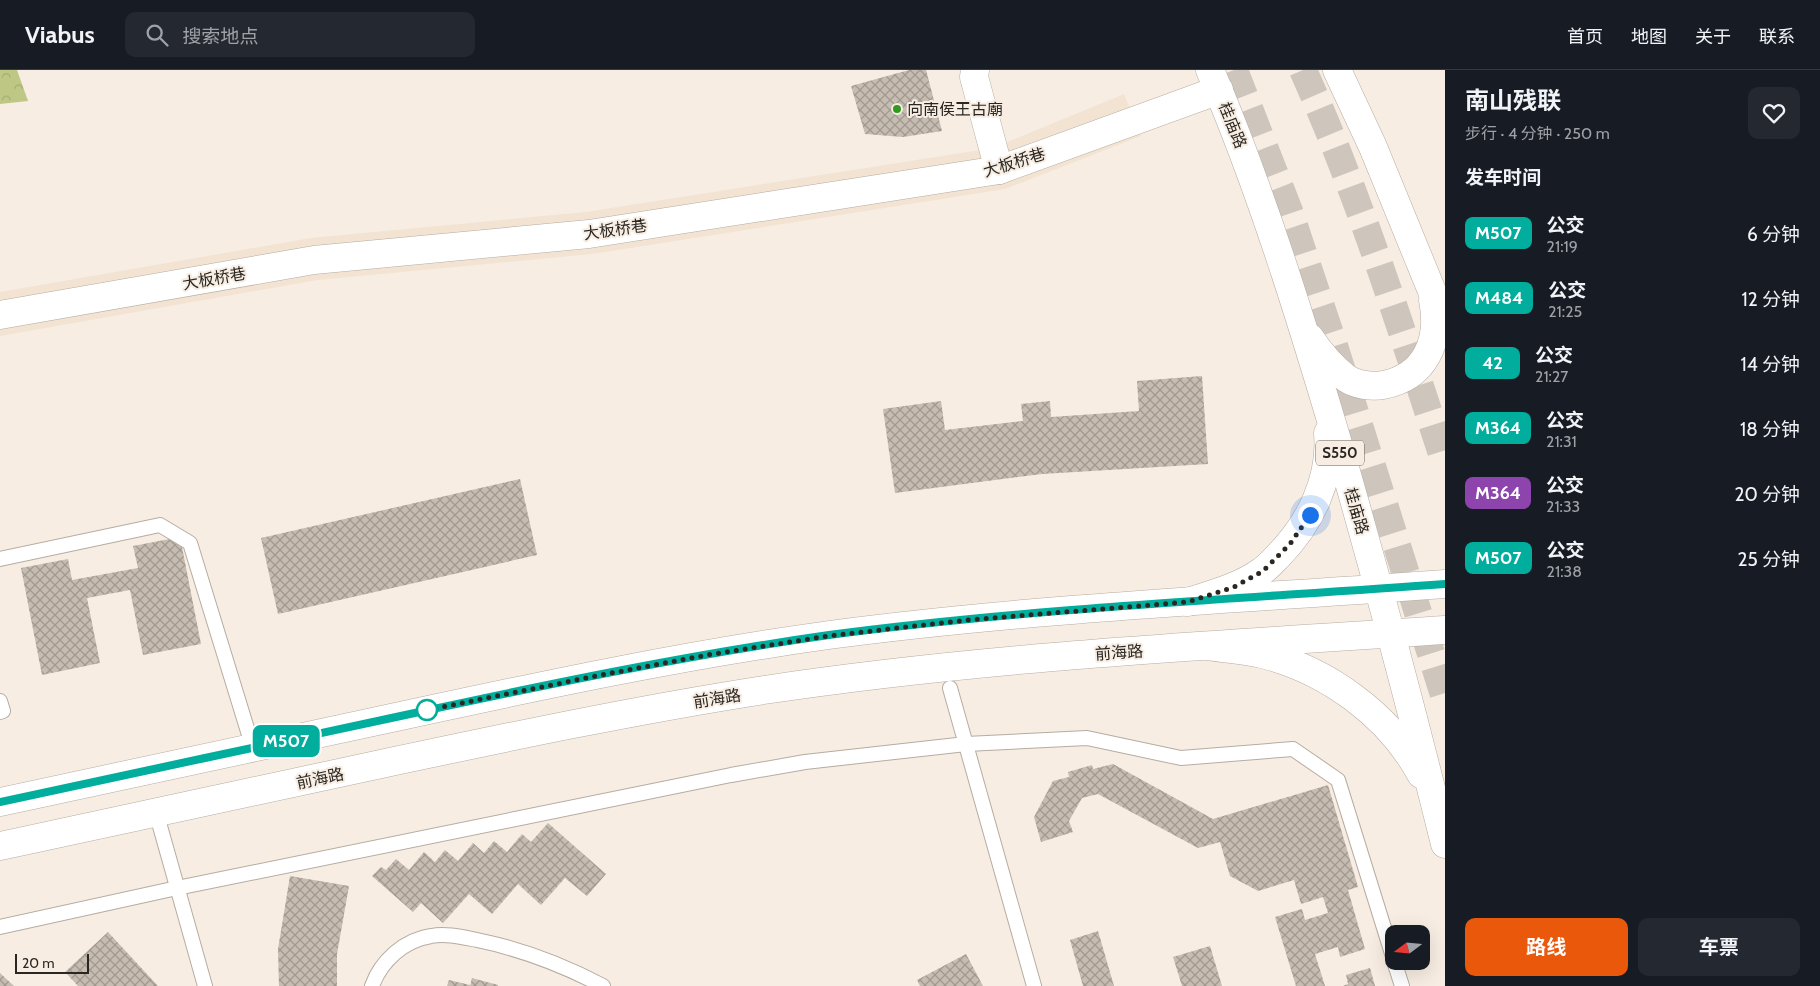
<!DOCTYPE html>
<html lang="zh">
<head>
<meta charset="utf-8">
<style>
  :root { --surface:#171b24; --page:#242831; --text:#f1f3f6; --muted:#9ea1a6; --line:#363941; --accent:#ea580c }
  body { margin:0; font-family:Cabin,"Noto Sans SC",sans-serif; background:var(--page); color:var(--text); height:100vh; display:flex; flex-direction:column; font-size:19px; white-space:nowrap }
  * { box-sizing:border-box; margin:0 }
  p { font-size:16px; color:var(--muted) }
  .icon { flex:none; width:28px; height:28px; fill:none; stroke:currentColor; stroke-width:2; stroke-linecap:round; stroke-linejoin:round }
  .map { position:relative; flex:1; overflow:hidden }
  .sheet { display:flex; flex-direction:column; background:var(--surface); width:375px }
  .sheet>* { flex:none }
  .badge { padding:0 10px; border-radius:8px; font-size:18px; line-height:32px }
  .needle { width:32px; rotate:254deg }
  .controls { position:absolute; left:1385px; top:855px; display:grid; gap:10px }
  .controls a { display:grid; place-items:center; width:45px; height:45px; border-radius:10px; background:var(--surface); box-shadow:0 5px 20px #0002; font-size:25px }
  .scale { position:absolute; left:15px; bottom:12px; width:74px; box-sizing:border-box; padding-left:5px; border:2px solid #2a2723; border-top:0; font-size:14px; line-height:18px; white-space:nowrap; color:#2a2723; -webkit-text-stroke:4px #f7ede2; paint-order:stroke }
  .you { position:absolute; width:25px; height:25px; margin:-12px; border:4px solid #fff; border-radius:50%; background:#1a73e8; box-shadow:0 0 0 8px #1a73e833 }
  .map>.badge { position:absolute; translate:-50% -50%; box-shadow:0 0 0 2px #fff }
  h2 { padding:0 20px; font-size:19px; line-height:45px }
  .round { display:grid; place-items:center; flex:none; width:52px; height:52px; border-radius:10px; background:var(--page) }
  .headline { display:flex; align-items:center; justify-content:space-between; height:85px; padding:0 20px }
  h1 { font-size:24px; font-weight:700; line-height:38px }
  .action { display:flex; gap:10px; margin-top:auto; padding:10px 20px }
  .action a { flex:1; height:58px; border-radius:10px; background:var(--accent); color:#fff; font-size:20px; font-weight:700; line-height:58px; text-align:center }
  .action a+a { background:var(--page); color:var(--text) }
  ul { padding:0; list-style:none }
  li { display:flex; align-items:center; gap:15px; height:65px; padding:0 20px }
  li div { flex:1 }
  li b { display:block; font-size:19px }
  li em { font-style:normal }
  li .badge { min-width:55px; font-weight:700; text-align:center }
  header { display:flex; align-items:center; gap:30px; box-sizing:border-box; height:70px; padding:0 25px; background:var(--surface); border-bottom:1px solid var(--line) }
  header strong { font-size:24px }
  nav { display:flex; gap:28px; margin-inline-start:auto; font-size:18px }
  .search { width:350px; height:45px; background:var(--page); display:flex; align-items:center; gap:12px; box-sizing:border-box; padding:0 18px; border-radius:10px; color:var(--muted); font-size:19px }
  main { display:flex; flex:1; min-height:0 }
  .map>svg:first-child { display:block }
  .built { fill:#f3e3d2 }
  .forest { fill:url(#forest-crowns) }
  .building { fill:url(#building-cross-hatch) }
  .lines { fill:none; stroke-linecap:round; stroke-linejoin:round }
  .trunk-tunnel { stroke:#cec5bc; stroke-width:28; stroke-dasharray:28 14; stroke-linecap:butt }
  .service-casing { stroke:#b6aca2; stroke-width:16 }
  .minor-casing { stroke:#b6aca2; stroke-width:29 }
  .secondary-casing { stroke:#b6aca2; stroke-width:29 }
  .primary-casing { stroke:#b6aca2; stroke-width:29 }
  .service { stroke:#fff; stroke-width:14 }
  .minor { stroke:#fff; stroke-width:28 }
  .secondary { stroke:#fff; stroke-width:28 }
  .primary { stroke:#fff; stroke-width:28 }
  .line-casing { stroke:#fff; stroke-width:11 }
  .line { stroke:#01ad9c; stroke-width:8 }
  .walk { stroke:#2a2723; stroke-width:5; stroke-dasharray:0 9 }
  .poi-dot { fill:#329920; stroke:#f7ede2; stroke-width:2 }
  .stop-dot { fill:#fff; stroke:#01ad9c; stroke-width:2.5 }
  .labels { text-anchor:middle; stroke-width:4; stroke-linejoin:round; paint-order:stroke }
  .shield { fill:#f7ede2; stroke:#68625c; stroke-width:1 }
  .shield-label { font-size:15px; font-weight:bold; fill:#2a2723 }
  .poi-label { font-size:16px; fill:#2a2723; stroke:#f7ede2; text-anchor:start }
  .street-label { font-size:16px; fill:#2a2723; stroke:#f7ede2 }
</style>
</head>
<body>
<header>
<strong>Viabus</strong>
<div class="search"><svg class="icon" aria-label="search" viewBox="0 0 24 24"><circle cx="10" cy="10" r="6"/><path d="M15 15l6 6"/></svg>搜索地点</div>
<nav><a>首页</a><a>地图</a><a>关于</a><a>联系</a></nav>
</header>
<main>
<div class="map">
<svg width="1445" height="916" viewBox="0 0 1445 916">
  <defs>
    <pattern id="forest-crowns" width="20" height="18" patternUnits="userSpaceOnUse" patternTransform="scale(1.25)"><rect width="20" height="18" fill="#bec884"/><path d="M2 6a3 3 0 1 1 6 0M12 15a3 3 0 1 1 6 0" fill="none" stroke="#a3ac72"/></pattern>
    <pattern id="building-cross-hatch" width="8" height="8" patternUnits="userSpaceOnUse" patternTransform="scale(1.25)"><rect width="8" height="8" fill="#c6bcb1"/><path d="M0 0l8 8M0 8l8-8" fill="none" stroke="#a19990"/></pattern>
  </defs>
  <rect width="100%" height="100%" fill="#f7ede2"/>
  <!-- built -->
  <polygon class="built" points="1124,24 1141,66 1005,119 592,184 317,210 0,266 0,222 311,168 586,142 993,78"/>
  <!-- forest -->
  <polygon class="forest" points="0,0 17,0 28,31 0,34"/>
  <!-- building -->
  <g class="building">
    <polygon points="909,0 926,0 942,61 903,67 865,64 851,16"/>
    <polygon points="1202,306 1208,394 1042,404 895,423 883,339 941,331 945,360 1023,351 1021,334 1050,331 1051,347 1139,341 1137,311"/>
    <polygon points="520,409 537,485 278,544 261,468"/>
    <polygon points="180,467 201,574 143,585 130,520 87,528 100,593 42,605 21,498 68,489 72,510 138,498 133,476"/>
    <polygon points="1113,694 1213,749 1328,715 1358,817 1348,820 1365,879 1340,887 1338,877 1315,884 1325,916 1296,916 1275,847 1302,839 1305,850 1328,843 1323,827 1301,834 1294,810 1258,821 1230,806 1220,772 1198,778 1098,724 1082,728 1069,751 1073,762 1041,772 1034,747 1053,711 1069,707 1068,702 1092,695 1093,699"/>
    <polygon points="548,753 606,804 587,826 565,808 541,835 518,814 492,844 469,824 443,853 421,833 413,842 372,806 381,797 386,800 396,789 409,800 424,782 435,792 445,780 458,791 473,773 484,783 494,771 507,782 522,764 531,772"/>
    <polygon points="290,806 349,816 337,884 337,916 279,916 278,879"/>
    <polygon points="1098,861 1114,916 1083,916 1070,870"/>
    <polygon points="108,862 158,916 78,916 65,902"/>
    <polygon points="1210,876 1222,916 1182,916 1173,887"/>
    <polygon points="966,884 983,916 920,916 917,910"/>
    <polygon points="1370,898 1375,916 1343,916 1348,914 1346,905"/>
    <polygon points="0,903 14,916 0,916"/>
    <polygon points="472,908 498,915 498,916 470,916"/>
    <polygon points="449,910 470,915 470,916 447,916"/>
  </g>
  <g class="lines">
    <!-- trunk-tunnel -->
    <g class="trunk-tunnel">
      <polyline points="1234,0 1289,141 1334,276 1445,628"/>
      <path d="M1303,0C1360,128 1402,261 1445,393"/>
    </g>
    <!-- service casing -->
    <g class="service-casing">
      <g id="service">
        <polyline points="0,489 160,455 190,473 253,678"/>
        <polyline points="950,618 1034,916"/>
        <polyline points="0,631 3,641 0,642"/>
        <polyline points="156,742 205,916"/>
        <polyline points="0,857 177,818 731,705 805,692 966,674 1087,668 1181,688 1293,679 1338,710 1394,890"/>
        <polyline points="1394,891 1402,916"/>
        <path d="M372,916C381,891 404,870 431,866C446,863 462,867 477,870C521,879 563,895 603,916"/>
      </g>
    </g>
    <!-- minor casing -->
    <g class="minor-casing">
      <g id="minor">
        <polyline points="975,0 974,7 999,100"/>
        <polyline points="0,245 314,190 589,164 999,100 1219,20"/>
      </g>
    </g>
    <!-- secondary casing -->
    <g class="secondary-casing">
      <g id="secondary">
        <path d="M0,732C132,704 264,676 396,647C539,616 684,585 829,565C1033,538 1240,529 1445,514"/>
        <path d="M0,776C127,749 254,721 381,694C508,667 635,640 764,620C990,586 1218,575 1445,560"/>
      </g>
    </g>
    <!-- primary casing -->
    <g class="primary-casing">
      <g id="primary">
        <path d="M1210,0C1262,122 1301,249 1339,377C1377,509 1412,641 1445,774"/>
        <polyline points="1337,0 1373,77 1445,253"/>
        <path d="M1310,268C1320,283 1332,297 1346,308C1356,315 1372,317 1383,315C1426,307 1441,270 1433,230"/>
        <path d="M1188,532C1213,524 1240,517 1262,501C1268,497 1274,490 1279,485C1310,453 1332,409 1328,363"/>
        <path d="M1208,576C1226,579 1245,580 1262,584C1327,600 1389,645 1421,704"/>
      </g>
    </g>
    <!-- service -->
    <use href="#service" class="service"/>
    <!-- minor -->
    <use href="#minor" class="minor"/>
    <!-- secondary -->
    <use href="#secondary" class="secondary"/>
    <!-- primary -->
    <use href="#primary" class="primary"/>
  </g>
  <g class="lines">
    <!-- line casing -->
    <g class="line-casing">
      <path id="line" d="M0,732C137,703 273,673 410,644C549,614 688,585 829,565C1033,538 1240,529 1445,514"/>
    </g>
    <!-- line -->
    <use href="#line" class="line"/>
    <!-- walk -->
    <polyline class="walk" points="427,640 606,604 707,585 828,566 967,550 1188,532 1234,517 1263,501 1290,474 1310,445"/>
  </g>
  <!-- markers -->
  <circle class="poi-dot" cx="897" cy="39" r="5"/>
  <circle class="stop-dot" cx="427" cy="640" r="10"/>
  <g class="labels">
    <!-- shield labels -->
    <rect class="shield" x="1316" y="370.5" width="48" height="25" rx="4"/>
    <g class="shield-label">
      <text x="1340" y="388">S550</text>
    </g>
    <!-- poi labels -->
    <g class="poi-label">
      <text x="907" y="45">向南侯王古廟</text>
    </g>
    <!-- street labels -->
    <g class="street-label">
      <text transform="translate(1233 55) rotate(68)" y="6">桂庙路</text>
      <text transform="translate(1014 92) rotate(-17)" y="6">大板桥巷</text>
      <text transform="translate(615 159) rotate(-8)" y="6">大板桥巷</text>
      <text transform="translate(214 208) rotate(-10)" y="6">大板桥巷</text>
      <text transform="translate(1357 441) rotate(74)" y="6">桂庙路</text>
      <text transform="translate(1119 582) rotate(-4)" y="6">前海路</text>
      <text transform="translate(717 628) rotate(-9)" y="6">前海路</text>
      <text transform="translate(320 708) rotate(-12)" y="6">前海路</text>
    </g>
  </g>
</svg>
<div class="controls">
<a><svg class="needle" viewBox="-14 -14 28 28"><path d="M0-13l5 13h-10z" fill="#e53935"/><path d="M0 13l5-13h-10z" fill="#9ea1a6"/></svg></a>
</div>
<div class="scale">20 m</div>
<div class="you" style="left:1310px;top:445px"></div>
<b class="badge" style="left:286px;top:671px;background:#01ad9c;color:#fff">M507</b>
</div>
<section class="sheet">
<div class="headline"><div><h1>南山残联</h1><p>步行 · 4 分钟 · 250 m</p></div><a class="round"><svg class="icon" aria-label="heart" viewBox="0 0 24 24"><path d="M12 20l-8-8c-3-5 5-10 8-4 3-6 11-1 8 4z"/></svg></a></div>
<h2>发车时间</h2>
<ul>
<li><span class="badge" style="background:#01ad9c;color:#fff">M507</span><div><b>公交</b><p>21:19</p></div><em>6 分钟</em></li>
<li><span class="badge" style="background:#01ad9c;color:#fff">M484</span><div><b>公交</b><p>21:25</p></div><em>12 分钟</em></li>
<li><span class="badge" style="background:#01ad9c;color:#fff">42</span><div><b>公交</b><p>21:27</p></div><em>14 分钟</em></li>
<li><span class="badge" style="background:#01ad9c;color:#fff">M364</span><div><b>公交</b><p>21:31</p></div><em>18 分钟</em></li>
<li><span class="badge" style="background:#8e44ad;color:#fff">M364</span><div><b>公交</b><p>21:33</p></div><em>20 分钟</em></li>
<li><span class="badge" style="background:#01ad9c;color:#fff">M507</span><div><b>公交</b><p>21:38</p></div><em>25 分钟</em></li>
</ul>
<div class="action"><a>路线</a><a>车票</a></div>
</section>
</main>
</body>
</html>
